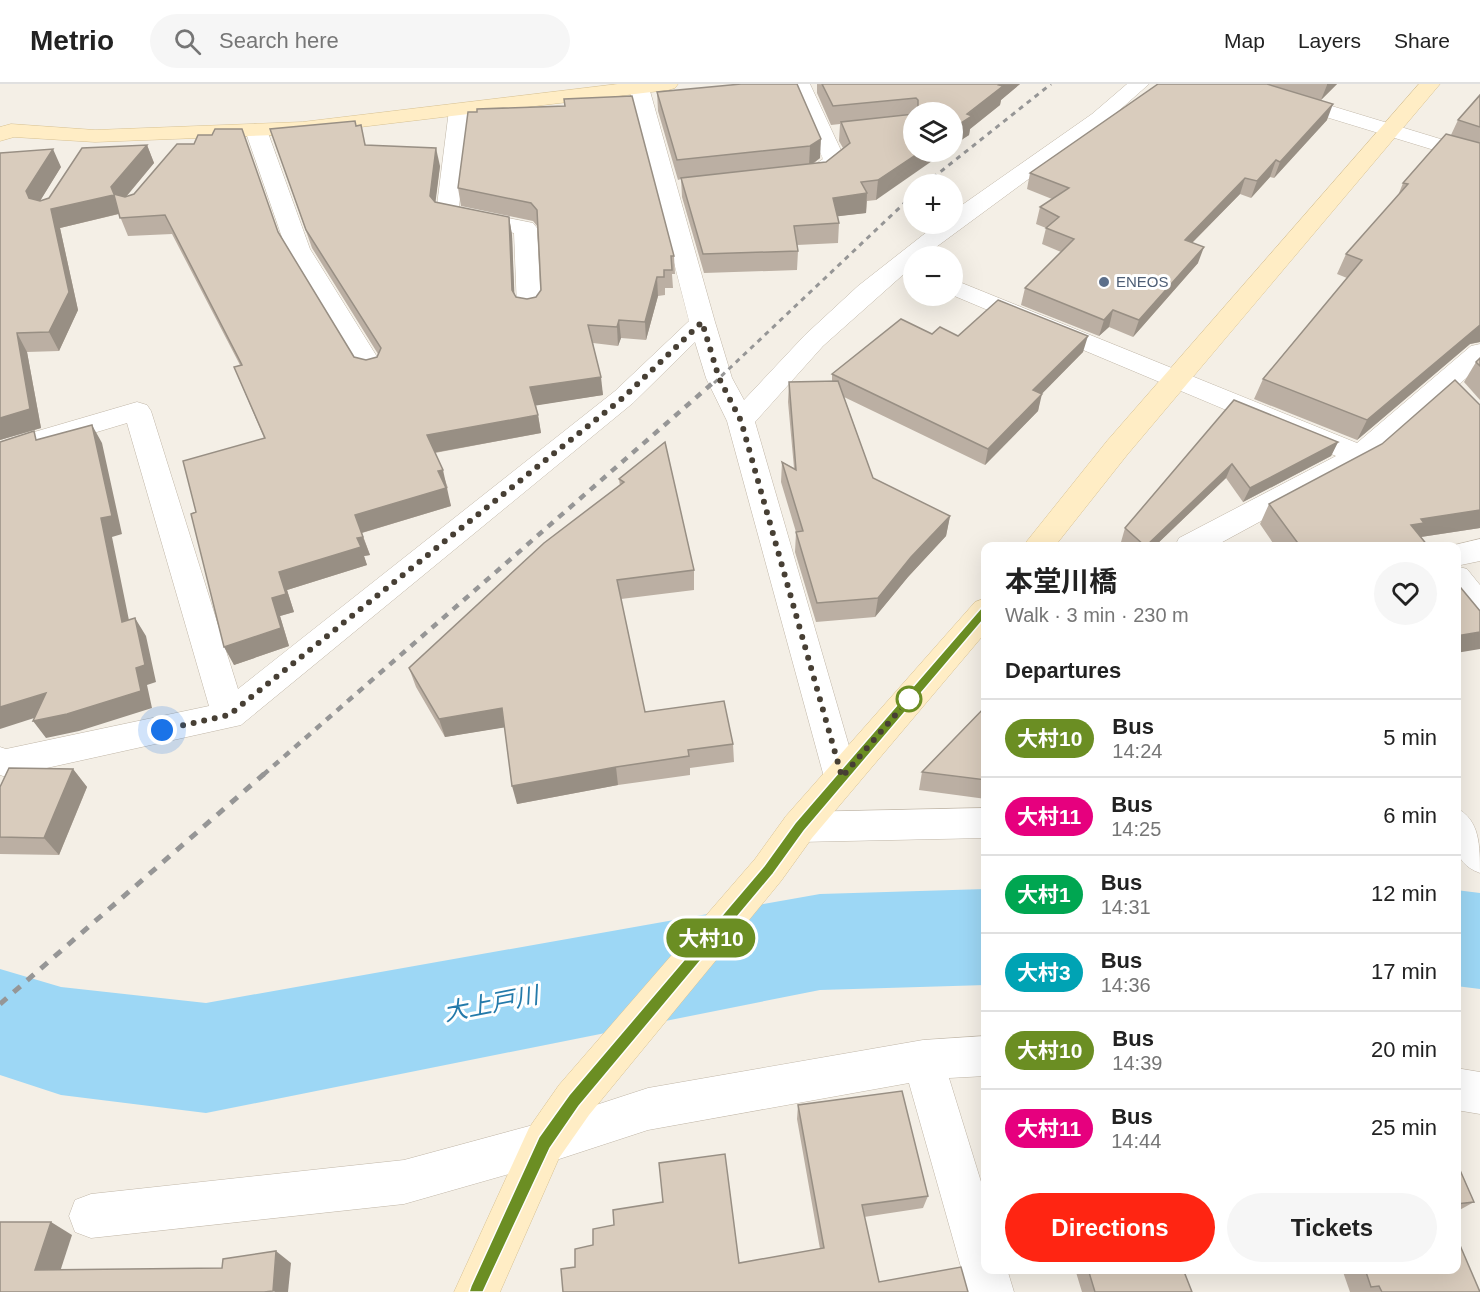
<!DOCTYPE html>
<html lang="en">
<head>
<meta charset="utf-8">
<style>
  :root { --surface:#fff; --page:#f6f6f6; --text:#222; --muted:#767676; --line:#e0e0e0; --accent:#ff2512 }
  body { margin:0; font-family:Arial,"Noto Sans JP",sans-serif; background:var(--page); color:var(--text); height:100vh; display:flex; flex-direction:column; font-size:22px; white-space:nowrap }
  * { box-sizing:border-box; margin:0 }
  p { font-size:20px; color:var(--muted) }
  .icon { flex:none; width:33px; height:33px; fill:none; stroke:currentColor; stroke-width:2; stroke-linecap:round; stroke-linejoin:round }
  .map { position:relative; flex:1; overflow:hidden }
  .panel { position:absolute; left:981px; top:458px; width:480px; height:732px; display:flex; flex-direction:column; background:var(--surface); border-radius:12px; box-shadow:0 6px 24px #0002 }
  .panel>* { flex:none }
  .badge { padding:0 12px; border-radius:20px; font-size:21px; line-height:39px }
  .fabs { position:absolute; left:903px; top:18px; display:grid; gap:12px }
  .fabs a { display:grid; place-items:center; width:60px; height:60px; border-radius:50%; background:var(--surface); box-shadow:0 6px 24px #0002; font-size:30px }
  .you { position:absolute; width:30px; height:30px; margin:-15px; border:4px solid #fff; border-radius:50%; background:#1a73e8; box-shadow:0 0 0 9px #1a73e833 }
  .map>.badge { position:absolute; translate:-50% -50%; box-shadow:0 0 0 3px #fff }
  h2 { padding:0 24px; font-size:22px; line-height:54px }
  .round { display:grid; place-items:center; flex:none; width:63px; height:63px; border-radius:32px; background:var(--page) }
  .summary { display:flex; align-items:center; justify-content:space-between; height:102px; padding:0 24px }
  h1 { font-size:28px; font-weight:700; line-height:45px }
  .primary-button { display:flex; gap:12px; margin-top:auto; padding:12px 24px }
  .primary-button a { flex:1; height:69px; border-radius:36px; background:var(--accent); color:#fff; font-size:24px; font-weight:700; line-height:69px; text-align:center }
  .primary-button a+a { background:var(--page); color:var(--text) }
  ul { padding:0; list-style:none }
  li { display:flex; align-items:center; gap:18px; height:78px; padding:0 24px; border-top:2px solid var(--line) }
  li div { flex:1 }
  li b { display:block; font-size:22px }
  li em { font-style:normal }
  li .badge { min-width:66px; font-weight:700; text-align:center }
  header { display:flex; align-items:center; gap:36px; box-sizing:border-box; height:84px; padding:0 30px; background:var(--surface); border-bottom:2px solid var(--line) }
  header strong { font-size:28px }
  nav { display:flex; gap:33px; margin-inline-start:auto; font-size:21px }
  .search { width:420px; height:54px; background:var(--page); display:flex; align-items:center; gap:15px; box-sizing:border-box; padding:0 21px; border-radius:33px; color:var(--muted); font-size:22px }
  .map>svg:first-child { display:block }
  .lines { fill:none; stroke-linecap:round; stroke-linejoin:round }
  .river { fill:#9dd7f5; fill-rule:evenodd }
  .street-casing { stroke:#c0b6a7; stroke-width:1 }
  .secondary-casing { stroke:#d7c192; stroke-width:1 }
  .street { fill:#fff; fill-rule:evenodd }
  .secondary { fill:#ffedc5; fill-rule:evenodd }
  .rail-far2 { stroke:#969696; stroke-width:3; stroke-dasharray:5 5; stroke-linecap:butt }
  .rail-far1 { stroke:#969696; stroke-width:4.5; stroke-dasharray:7 7; stroke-linecap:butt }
  .rail { stroke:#969696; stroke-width:5; stroke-dasharray:9 9; stroke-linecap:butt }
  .wall { fill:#bbafa3 }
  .shaded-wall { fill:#988f84 }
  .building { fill:#d9ccbd; stroke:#988f84; stroke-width:1.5 }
  .line { fill:#6b8e23; stroke:#fff; stroke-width:1.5 }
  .walk { stroke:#473f34; stroke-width:6; stroke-dasharray:0 10.8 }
  .service-dot { fill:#5c6f8a; stroke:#fff; stroke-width:2 }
  .stop-dot { fill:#fff; stroke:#6b8e23; stroke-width:3 }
  .labels { text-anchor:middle; stroke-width:6; stroke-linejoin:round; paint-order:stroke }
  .far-service-label { font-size:15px; fill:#4e5e75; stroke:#fff; text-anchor:start }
  .near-water-label { font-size:24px; font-style:italic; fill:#247aaa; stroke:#fff }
</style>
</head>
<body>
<header>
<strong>Metrio</strong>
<div class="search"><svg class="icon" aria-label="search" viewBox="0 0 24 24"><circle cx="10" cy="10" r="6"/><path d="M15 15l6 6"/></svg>Search here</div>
<nav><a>Map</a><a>Layers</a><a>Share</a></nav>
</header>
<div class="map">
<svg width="1480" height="1208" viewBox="0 0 1480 1208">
  <rect width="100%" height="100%" fill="#f4efe6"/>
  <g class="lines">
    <!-- river -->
    <g class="river">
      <polygon points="986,805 986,901 820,906 206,1029 61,1011 0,991 0,885 61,903 206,919 820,810"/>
      <polygon points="1456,806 1480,809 1480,905 1456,902"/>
    </g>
    <!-- street casing -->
    <g class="street-casing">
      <g id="street">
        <polygon points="628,0 648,0 715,238 732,294 744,316 805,251 858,202 937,140 952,140 952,128 1092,30 1127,0 1149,0 1106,38 924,172 914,172 914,181 823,262 755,338 858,693 853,703 841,708 829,703 824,693 727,337 706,294 695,258 633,319 241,641 6,693 0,691 0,663 6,665 209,622 127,339 0,377 0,358 137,318 147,321 151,327 238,605 615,307 689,237"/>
        <path d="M790,0H810L846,77C835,93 812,101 793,97L790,92L793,87L810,84L823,75Z"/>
        <polygon points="1228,0 1259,0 1480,67 1480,80 1231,4"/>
        <polygon points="459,20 466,22 469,26 459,124 533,139 537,144 541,224 538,229 529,231 520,229 517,224 514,149 439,134 436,129 449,26 452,22"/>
        <polygon points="256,40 263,42 267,46 310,165 384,284 380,290 371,292 362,290 286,165 245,46 249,42"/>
        <polygon points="952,195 1357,359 1471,262 1480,260 1480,282 1370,378 1215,462 1175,462 1179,454 1336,372 952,211"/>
        <polygon points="1480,455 1480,477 1456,482 1456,462 1450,462"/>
        <path d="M1456,482L1467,485L1480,501V534C1454,526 1456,505 1456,482Z"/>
        <polygon points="986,724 986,754 799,758 786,754 781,743 786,732 799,728"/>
        <path d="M1456,724C1480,735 1480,762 1480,789C1449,778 1456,752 1456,724Z"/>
        <polygon points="986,952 986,992 949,994 986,1114 986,1185 1007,1185 1014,1208 968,1208 909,999 648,1046 544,1080 404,1120 91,1154 75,1148 69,1132 75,1116 91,1110 404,1076 544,1038 648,1004 923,956"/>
        <polygon points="1456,984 1480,988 1480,1030 1456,1026"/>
      </g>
    </g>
    <!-- secondary casing -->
    <g class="secondary-casing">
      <g id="secondary">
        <polygon points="618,0 678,0 675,4 668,6 302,50 95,58 14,53 0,57 0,43 11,40 95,46 302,38"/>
        <polygon points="1419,0 1440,0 1127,371 1055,462 1023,462 1107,357"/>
        <polygon points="986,514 986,548 812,754 781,797 589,1031 559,1074 500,1208 454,1208 529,1044 559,1001 755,775 786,732 975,518"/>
      </g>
    </g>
    <!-- street -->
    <use href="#street" class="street"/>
    <!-- secondary -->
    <use href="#secondary" class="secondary"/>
    <!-- rail-far2 -->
    <g class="rail-far2">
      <polyline points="925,100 1051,0"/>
      <polyline points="714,299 914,110"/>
    </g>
    <!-- rail-far1 -->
    <polyline class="rail-far1" points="263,691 715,297"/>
    <!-- rail -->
    <polyline class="rail" points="0,920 264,690"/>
  </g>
  <!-- wall -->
  <g class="wall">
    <polygon points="797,0 820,74 813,80 826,78 843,64 839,57 840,40 831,41 817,9 817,0 1020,0 1001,16 1000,21 970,45 969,51 952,62 952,28 914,28 914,68 876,116 867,117 866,129 838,132 839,139 838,159 797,161 798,167 797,186 704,189 682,113 681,95 678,96 658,27 657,8"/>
    <polygon points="1158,0 1337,0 1321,16 1327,36 1274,94 1270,93 1251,114 1240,110 1192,159 1198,179 1133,253 1109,243 1099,252 1021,221 1025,204 1061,168 1042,160 1046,144 1036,140 1040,123 1052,115 1027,105 1030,89"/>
    <polygon points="1480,11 1480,258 1470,260 1357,356 1254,315 1263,295 1347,194 1337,190 1346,170 1397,114 1403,99 1451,51 1458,36"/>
    <polygon points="468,28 674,172 675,190 672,190 673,204 665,204 665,211 658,212 646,256 621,254 618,262 593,259 603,311 536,321 538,331 541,349 435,369 448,404 446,405 451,422 362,449 370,471 364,472 367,481 287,506 294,528 280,532 289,562 234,581 196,428 264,354 234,283 240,281 172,150 128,152 119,130 60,144 78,226 59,267 27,268 41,344 0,356 0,69 61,83 40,117 49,114 147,61 154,79 126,113 278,148 354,273 366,276 377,273 378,270 312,164 270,45 356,42 366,61 440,82 435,118 509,133 512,151 514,210 516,213 527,215 536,213 541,206 537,142 533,137 461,122 458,104"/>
    <polygon points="932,250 958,252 1083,268 1041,310 1038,327 985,381 844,313 873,394 950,432 946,452 908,493 875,533 816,538 795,468 796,448 781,398 782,378 794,384 788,318 789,298 832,297 832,290"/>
    <polygon points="1480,274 1480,316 1464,298 1476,278"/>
    <polygon points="1234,316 1338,358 1331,372 1243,418 1226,394 1155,462 1125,462 1121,458 1125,444"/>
    <polygon points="1480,321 1480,444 1421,453 1428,462 1275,462 1260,440 1269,420"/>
    <polygon points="665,358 694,486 694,506 621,515 645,628 733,660 734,678 690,684 690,691 618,701 517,720 505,643 445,653 416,603 409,584 620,402 619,395"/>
    <polygon points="986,622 986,715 919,706 922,688"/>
    <polygon points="73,685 87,703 59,771 0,770 0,703"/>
    <polygon points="798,1021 928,1112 923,1124 864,1133 879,1198 563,1208 739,1179 820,1165 797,1035"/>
    <polygon points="1456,1077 1474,1118 1456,1128"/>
    <polygon points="1075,1185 1185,1185 1183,1186 1192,1208 1082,1208"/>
    <polygon points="1342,1185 1456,1185 1480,1208 1350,1208"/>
  </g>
  <!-- shaded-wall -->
  <g class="shaded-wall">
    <polygon points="1001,0 1020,0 1001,16 1000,21 970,45 969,51 952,62 952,45"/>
    <polygon points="1327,0 1337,0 1321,16 1327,1"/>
    <polygon points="1333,20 1327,36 1274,94 1280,78"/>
    <polygon points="821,55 820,74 809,82 810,62"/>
    <polygon points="147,61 154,79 119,121 111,103"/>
    <polygon points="436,64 440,82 434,130 430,112"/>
    <polygon points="53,65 61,83 35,125 38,132 26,107"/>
    <polygon points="920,68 945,68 876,116 878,96"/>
    <polygon points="1276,76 1270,93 1251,114 1257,97"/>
    <polygon points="1245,94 1240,110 1179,172 1185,156"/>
    <polygon points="867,109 866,129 832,133 833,114"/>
    <polygon points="114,111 122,129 60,144 78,226 59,267 49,248 51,125"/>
    <polygon points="509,133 512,151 515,224 512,206"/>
    <polygon points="1204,163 1198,179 1133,253 1139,236"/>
    <polygon points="657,193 658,212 646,256 645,238"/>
    <polygon points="1113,226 1109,243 1099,252 1104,236"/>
    <polygon points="619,236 621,254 618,262 617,243"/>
    <polygon points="1480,241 1480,258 1470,260 1357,356 1367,336"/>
    <polygon points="17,249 27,268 41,344 0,356 0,334"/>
    <polygon points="1088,252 1083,268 1029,323 1033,306"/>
    <polygon points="601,293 603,311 533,322 530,303"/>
    <polygon points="1042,310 1038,327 985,381 988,365"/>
    <polygon points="538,331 541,349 432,369 427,351"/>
    <polygon points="92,341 102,359 122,450 112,453 133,556 122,538 101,434"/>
    <polygon points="1338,358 1331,372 1243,418 1250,404"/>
    <polygon points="1232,380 1226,394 1155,462 1146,462"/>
    <polygon points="443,386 451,422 361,449 355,431 438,387"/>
    <polygon points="1480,426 1480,444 1414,454 1411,441 1421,435"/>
    <polygon points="950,432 946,452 908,493 875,533 878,514 911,473"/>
    <polygon points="363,453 370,471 364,472 367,481 287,506 294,528 280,532 289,562 234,581 224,563 272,514 279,488 357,454"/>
    <polygon points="135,534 146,552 156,598 147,601 152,624 79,647 46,654 33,637 136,584"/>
    <polygon points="1480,548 1480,565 1456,569 1456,552"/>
    <polygon points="46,609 59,626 0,645 0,623"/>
    <polygon points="502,624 507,643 445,653 439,635"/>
    <polygon points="616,683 618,701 517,720 512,702"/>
    <polygon points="73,685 87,703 59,771 44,754"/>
    <polygon points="51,1138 72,1151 57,1197 35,1186"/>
    <polygon points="276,1167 291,1179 288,1208 275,1208 273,1207"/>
  </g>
  <!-- building -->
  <g class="building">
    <polygon points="741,0 797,0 821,55 810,62 677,76 657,8"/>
    <polygon points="822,0 1001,0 999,1 1003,2 967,30 972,32 952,45 952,28 918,28 918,16 916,14 833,22"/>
    <polygon points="1158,0 1267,0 1333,20 1280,78 1276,76 1257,97 1245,94 1185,156 1204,163 1139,236 1113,226 1104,236 1025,204 1074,155 1046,144 1059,133 1040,123 1069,104 1030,89"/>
    <polygon points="1480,11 1480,43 1458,36"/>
    <polygon points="632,12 674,172 671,172 672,186 664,186 664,193 657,193 645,238 619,236 617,243 588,241 601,293 530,303 538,331 427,351 443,386 438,387 446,404 355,431 363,453 357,454 361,463 279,488 286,510 272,514 281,544 224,563 191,430 196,428 183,377 265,354 234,283 242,281 165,131 120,134 114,111 51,125 69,208 49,248 17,249 30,325 0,334 0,69 53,65 26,107 29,114 40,117 49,114 82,64 147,61 111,103 114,110 125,113 134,110 177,60 194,60 198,51 212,51 215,45 242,45 278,148 354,273 366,276 377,273 381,264 306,146 270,45 355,37 356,42 361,41 365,61 436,64 430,112 435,118 509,133 512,206 516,213 527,215 536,213 541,206 537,126 531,119 458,104 468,28 477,28 477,25 565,22 564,15"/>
    <polygon points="914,30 914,68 920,68 878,96 861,98 867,109 833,114 839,139 794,142 798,167 703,170 681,94 826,78 850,59 841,38"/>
    <polygon points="1446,50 1480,59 1480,241 1367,336 1263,295 1362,176 1346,170 1408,100 1403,99"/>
    <polygon points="998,216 1088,252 1033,306 1042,310 988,365 832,290 901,235 932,250 940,243 958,252"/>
    <polygon points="1480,274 1480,282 1476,278"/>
    <polygon points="1455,296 1480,321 1480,426 1421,435 1424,439 1411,441 1428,462 1300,462 1269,420 1382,360"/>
    <polygon points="838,297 873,394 950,432 911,473 878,514 817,519 796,448 803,447 782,378 796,386 789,298"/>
    <polygon points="1234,316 1338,358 1250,404 1232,380 1146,462 1145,462 1125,444"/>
    <polygon points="92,341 112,432 101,434 122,538 135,534 145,581 136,584 141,607 67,630 33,637 46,609 0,623 0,358 34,347 36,356"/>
    <polygon points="665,358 694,486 617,496 645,628 724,617 733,660 688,666 689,672 616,683 512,702 502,624 439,635 409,584 544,459 624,398 619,395"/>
    <polygon points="1456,498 1480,527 1480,548 1456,552"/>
    <polygon points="986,622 986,696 922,688"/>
    <polygon points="9,684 73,685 44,754 0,753 0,703"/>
    <polygon points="902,1007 928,1112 862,1121 879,1198 961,1183 968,1208 563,1208 561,1185 575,1183 575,1165 593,1161 593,1145 614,1141 613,1126 663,1118 659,1079 725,1070 739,1179 824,1164 798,1021"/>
    <polygon points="1456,1077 1474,1118 1456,1120"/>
    <polygon points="0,1138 51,1138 35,1186 222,1184 223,1175 276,1167 273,1207 264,1208 0,1208"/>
    <polygon points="1456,1152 1480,1208 1382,1208 1379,1202 1371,1203 1365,1185 1456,1185"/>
    <polygon points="1088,1185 1183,1185 1192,1208 1095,1208"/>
  </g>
  <!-- line -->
  <polygon class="line" points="986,522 989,523 989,529 804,747 773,790 579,1022 550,1064 483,1208 469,1208 471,1202 539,1053 569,1011 764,782 795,739 982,523"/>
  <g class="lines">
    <!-- walk -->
    <polyline class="walk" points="162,646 229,631 624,313 702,238 719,294 741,337 842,693 909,615"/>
  </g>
  <!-- markers -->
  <circle class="service-dot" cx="1104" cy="198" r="6"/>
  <circle class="stop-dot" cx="909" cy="615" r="12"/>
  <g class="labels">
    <!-- far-service labels -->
    <g class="far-service-label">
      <text x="1116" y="203">ENEOS</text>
    </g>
    <!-- near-water labels -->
    <g class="near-water-label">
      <text transform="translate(491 920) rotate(-11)" y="8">大上戸川</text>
    </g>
  </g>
</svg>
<div class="fabs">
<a><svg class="icon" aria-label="layers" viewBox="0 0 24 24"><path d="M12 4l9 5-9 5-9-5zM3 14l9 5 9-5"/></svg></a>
<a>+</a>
<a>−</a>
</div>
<div class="you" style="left:162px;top:646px"></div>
<b class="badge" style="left:711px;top:854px;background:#6b8e23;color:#fff">大村10</b>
<section class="panel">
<div class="summary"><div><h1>本堂川橋</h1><p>Walk · 3 min · 230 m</p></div><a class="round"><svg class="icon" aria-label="heart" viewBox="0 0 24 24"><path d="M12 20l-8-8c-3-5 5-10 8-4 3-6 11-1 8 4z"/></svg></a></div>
<h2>Departures</h2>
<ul>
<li><span class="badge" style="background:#6b8e23;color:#fff">大村10</span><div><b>Bus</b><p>14:24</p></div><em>5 min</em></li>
<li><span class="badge" style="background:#e6007e;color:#fff">大村11</span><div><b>Bus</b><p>14:25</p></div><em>6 min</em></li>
<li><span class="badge" style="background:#00a651;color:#fff">大村1</span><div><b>Bus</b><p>14:31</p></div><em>12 min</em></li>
<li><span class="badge" style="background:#00a3b4;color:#fff">大村3</span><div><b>Bus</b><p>14:36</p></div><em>17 min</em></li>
<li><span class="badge" style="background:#6b8e23;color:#fff">大村10</span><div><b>Bus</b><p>14:39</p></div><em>20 min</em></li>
<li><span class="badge" style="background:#e6007e;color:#fff">大村11</span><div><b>Bus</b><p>14:44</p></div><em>25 min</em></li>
</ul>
<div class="primary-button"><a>Directions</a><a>Tickets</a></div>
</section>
</div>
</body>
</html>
